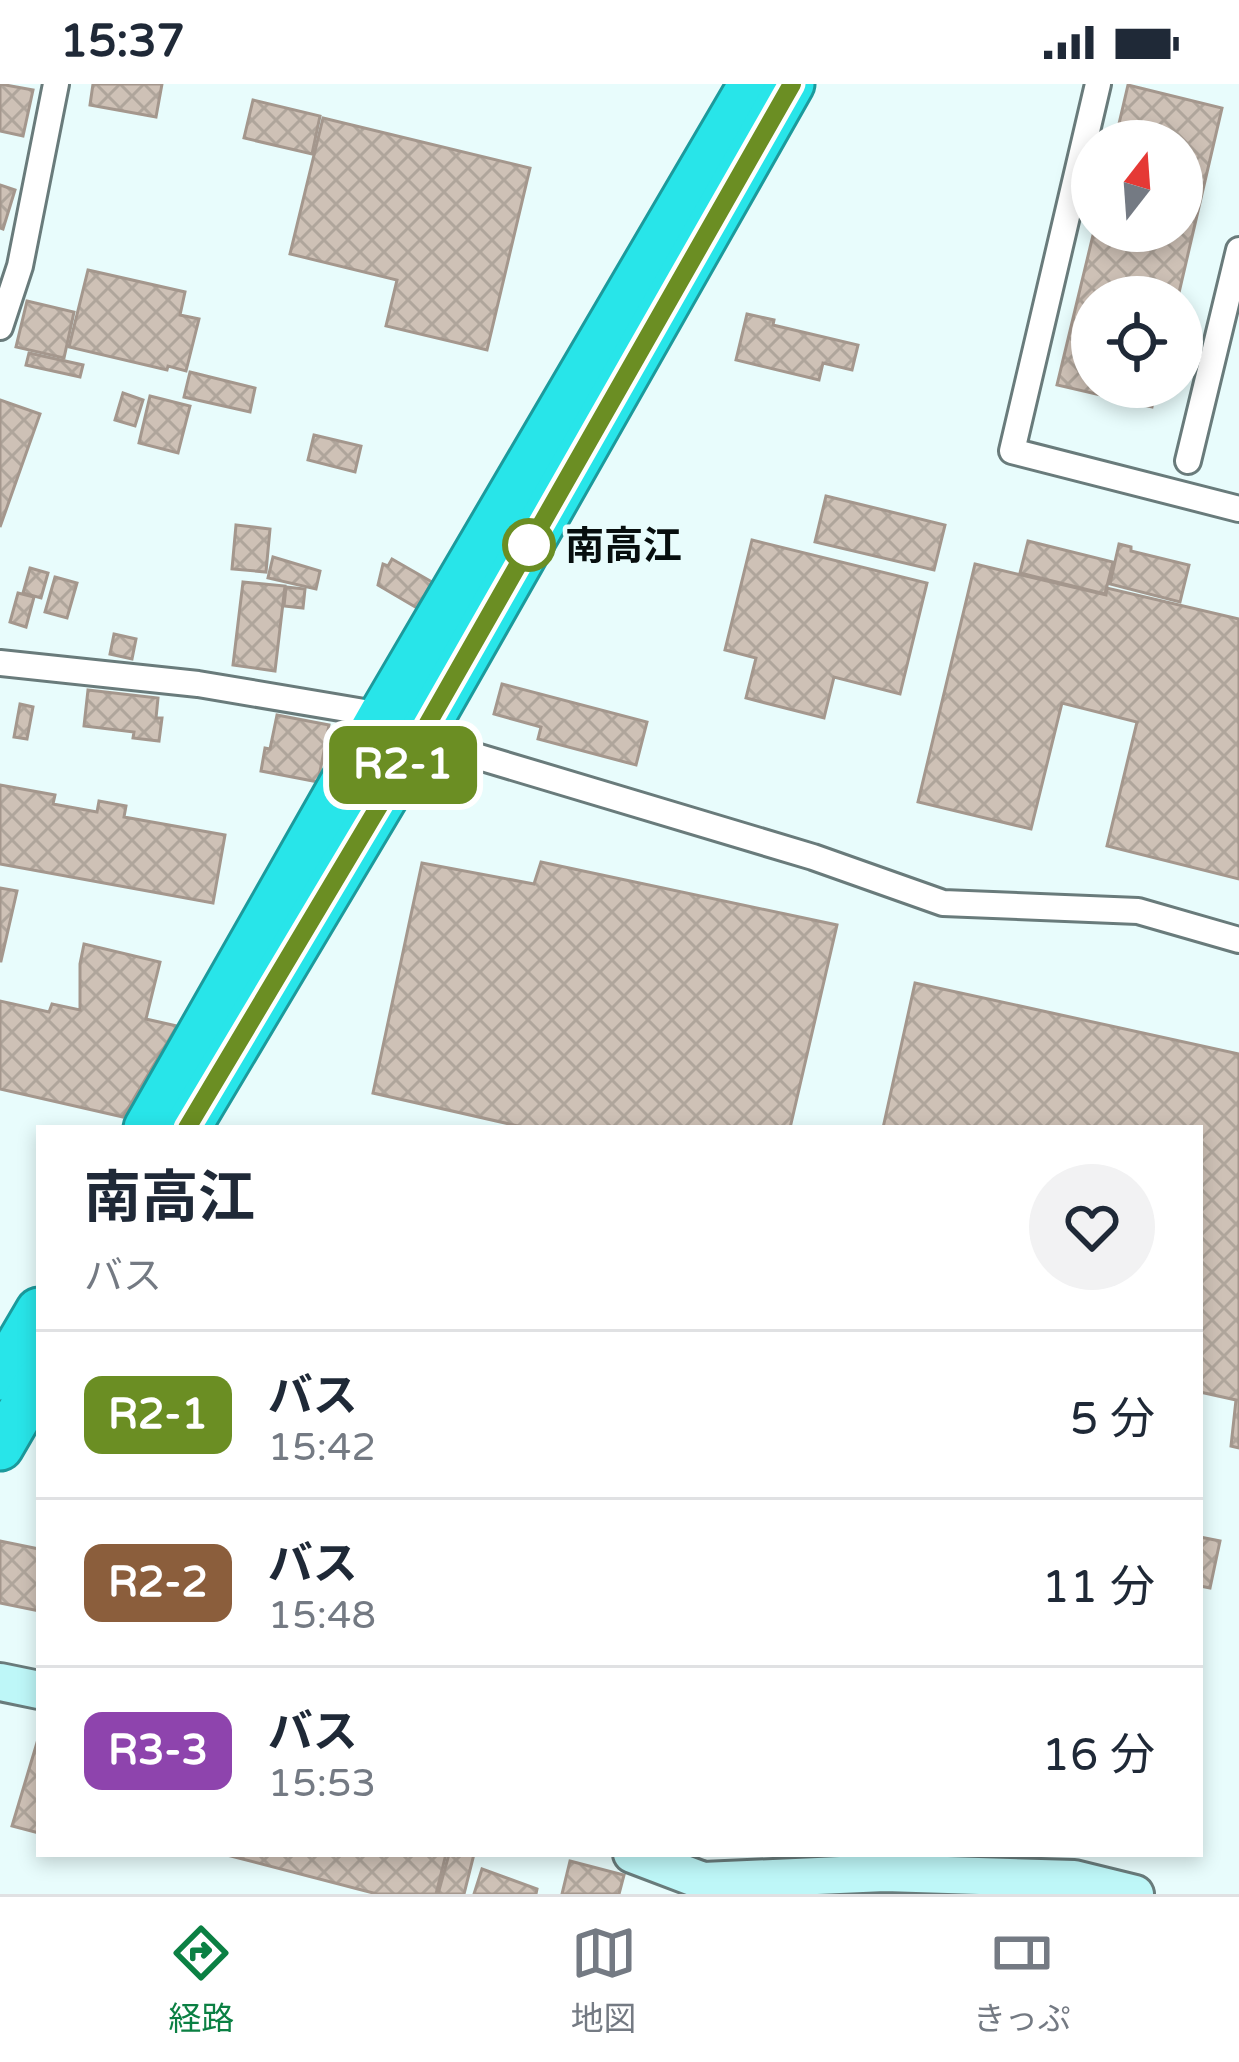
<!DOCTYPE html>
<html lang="ja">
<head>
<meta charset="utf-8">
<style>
  :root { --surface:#fff; --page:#f2f2f3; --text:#1f2937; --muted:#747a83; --line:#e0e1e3; --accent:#0b8043 }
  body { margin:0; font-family:"Varela Round","Noto Sans JP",sans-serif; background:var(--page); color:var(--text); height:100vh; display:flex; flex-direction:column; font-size:45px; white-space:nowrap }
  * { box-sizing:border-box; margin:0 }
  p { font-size:39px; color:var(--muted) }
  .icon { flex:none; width:66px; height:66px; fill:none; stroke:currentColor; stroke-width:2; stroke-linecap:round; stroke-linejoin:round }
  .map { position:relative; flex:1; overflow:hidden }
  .side { position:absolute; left:36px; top:1041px; width:1167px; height:732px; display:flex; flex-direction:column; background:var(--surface); border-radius:0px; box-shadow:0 6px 18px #0003 }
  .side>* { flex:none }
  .badge { padding:0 24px; border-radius:18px; font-size:42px; line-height:78px }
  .needle { width:78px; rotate:17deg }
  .controls { position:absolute; left:1071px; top:36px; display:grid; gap:24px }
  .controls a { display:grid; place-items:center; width:132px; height:132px; border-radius:50%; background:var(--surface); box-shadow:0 6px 18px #0003; font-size:60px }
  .map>.badge { position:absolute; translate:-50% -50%; box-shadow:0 0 0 6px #fff }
  .round { display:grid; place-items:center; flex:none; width:126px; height:126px; border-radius:63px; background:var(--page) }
  .overview { display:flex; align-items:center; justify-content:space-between; height:204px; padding:0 48px }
  h1 { font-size:57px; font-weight:700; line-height:90px }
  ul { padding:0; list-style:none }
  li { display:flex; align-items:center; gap:36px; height:168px; padding:0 48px; border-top:3px solid var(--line) }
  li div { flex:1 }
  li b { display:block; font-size:45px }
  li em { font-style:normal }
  li .badge { min-width:132px; font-weight:700; text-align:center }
  .status { display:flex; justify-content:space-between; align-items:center; height:84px; padding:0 60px; background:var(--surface); direction:ltr }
  .status svg { height:33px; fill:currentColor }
  .tab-bar { display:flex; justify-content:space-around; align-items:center; height:168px; border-top:3px solid var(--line); background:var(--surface); font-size:33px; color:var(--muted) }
  .tab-bar a { display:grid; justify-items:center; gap:6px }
  .tab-bar .selected { color:var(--accent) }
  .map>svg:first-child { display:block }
  .building { fill:url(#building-cross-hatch); stroke:#a4978d; stroke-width:3 }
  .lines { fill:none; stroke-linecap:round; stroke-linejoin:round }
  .street-casing { stroke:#697b7b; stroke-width:30 }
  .secondary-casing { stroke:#697b7b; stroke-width:42 }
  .highway-casing { stroke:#1c9a9c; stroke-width:51 }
  .street { stroke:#fff; stroke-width:24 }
  .secondary { stroke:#bef7f8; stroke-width:36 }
  .highway { stroke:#28e5e9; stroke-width:45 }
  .line-casing { stroke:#fff; stroke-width:27 }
  .line { stroke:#6b8e23; stroke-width:18 }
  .stop-dot { fill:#fff; stroke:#6b8e23; stroke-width:6 }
  .labels { text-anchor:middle; stroke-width:9; stroke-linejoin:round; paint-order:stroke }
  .stop-label { font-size:39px; font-weight:bold; fill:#070e0e; stroke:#e8fcfc; text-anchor:start }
</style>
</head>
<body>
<div class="status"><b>15:37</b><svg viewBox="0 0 49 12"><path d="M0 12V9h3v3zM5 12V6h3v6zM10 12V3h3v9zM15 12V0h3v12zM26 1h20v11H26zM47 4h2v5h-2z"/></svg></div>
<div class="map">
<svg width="1239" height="1810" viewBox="0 0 1239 1810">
  <defs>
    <pattern id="building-cross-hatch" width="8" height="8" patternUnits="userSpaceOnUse" patternTransform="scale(3)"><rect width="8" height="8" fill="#cec1b6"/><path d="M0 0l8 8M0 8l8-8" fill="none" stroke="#afa59b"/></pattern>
  </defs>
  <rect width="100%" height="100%" fill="#e8fcfc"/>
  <!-- building -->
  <g class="building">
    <polygon points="0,0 33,6 23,52 0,47"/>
    <polygon points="93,0 162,0 156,33 90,21"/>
    <polygon points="1128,1 1222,24 1178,213 1092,213 1092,303 1156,303 1152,323 1057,301 1094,147 1182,147 1182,57 1115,57"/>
    <polygon points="253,16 320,32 312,70 244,54"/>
    <polygon points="323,34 530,84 487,266 386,242 397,196 290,170"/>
    <polygon points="0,101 15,106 3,145 0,144"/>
    <polygon points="88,186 185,208 180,231 199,235 186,287 168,282 167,286 69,263"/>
    <polygon points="27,217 74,228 64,274 16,263"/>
    <polygon points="747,230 774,236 773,241 858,261 852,286 823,279 819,296 736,276"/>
    <polygon points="29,269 83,281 80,293 26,281"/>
    <polygon points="190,288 255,304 250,328 184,313"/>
    <polygon points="123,309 143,316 135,342 115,336"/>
    <polygon points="150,312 190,322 178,369 139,359"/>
    <polygon points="0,316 40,330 0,443"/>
    <polygon points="314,351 361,362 355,388 308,376"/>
    <polygon points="826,412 945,441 934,486 815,458"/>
    <polygon points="236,441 270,445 266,488 232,485"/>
    <polygon points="752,456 927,499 900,610 834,593 824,634 746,614 756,574 725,566"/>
    <polygon points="1028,457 1113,478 1105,510 1020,489"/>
    <polygon points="1119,460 1131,463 1131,467 1189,481 1180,518 1110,500"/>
    <polygon points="273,473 320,487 316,505 268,494"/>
    <polygon points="392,475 432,498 417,524 378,501 383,480 388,482"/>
    <polygon points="975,480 1106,511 1107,504 1239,535 1239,795 1107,762 1137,638 1062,619 1031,745 918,718"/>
    <polygon points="30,484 48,489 41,514 23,509"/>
    <polygon points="55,493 77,499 67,534 45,528"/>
    <polygon points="243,498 285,502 275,587 233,581"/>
    <polygon points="286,503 305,505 303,524 284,522"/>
    <polygon points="18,509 34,513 26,543 10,538"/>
    <polygon points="114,550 136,555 132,575 110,570"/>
    <polygon points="502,600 647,638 636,681 538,655 541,643 494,630"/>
    <polygon points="88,606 158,614 156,634 162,634 159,657 133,654 134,648 84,642"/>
    <polygon points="20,620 33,623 27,655 14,653"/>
    <polygon points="277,631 329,641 318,698 261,687 265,664 270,665"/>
    <polygon points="0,701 55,711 53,720 97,728 99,717 126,722 124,733 225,751 213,819 0,780"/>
    <polygon points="541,778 837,841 790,1044 527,1044 373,1009 422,779 534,800"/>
    <polygon points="0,804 17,807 1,877 0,877"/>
    <polygon points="84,860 160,878 146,935 177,942 123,1033 0,1005 0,917 49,928 52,920 80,926 80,880"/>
    <polygon points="915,899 1239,970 1239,1364 1231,1362 1236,1316 1200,1308 1200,1044 883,1044"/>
    <polygon points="1200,1453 1220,1457 1210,1504 1200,1502"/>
    <polygon points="0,1457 39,1465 39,1527 0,1519"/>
    <polygon points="39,1652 39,1749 12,1742"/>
    <polygon points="223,1770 446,1770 436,1810 377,1810"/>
    <polygon points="449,1770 474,1770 464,1810 438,1810"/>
    <polygon points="570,1777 624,1791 619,1810 562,1810"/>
    <polygon points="482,1785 537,1805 536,1810 474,1810"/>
  </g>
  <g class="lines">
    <!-- street casing -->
    <g class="street-casing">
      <g id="street">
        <polyline points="1098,0 1012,367 1239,425"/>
        <polyline points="0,243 20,182 56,0"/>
        <polyline points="1188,377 1239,166"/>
        <polyline points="0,579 198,600 382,631 419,655 813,773 943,819 1138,827 1239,856"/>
      </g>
    </g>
    <!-- secondary casing -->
    <g class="secondary-casing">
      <g id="secondary">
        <polyline points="0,1598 39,1606"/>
        <polyline points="632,1770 703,1797 885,1789 1074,1795 1135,1810"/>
      </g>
    </g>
    <!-- highway casing -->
    <g class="highway-casing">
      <g id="highway">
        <polyline points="147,1044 382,631 752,0"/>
        <polyline points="187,1044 419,655 791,0"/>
        <polyline points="0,1293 39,1227"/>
        <polyline points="0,1363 39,1296"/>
      </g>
    </g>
    <!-- street -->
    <use href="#street" class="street"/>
    <!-- secondary -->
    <use href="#secondary" class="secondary"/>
    <!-- highway -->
    <use href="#highway" class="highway"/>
  </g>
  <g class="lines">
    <!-- line casing -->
    <g class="line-casing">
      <polyline id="line" points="187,1044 419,655 792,0"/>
    </g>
    <!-- line -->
    <use href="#line" class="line"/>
  </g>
  <!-- markers -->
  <circle class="stop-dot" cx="529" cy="461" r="24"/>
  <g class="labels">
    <!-- stop labels -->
    <g class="stop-label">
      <text x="565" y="475">南高江</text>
    </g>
  </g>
</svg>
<div class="controls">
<a><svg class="needle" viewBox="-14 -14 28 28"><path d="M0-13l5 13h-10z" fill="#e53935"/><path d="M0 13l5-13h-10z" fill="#747a83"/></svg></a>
<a><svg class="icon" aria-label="locate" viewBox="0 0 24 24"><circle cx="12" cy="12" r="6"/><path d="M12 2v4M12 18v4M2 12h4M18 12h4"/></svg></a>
</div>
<b class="badge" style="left:403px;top:681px;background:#6b8e23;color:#fff">R2-1</b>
<section class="side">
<div class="overview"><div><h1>南高江</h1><p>バス</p></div><a class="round"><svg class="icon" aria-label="heart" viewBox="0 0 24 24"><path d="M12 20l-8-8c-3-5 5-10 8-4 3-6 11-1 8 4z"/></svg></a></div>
<ul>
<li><span class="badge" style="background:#6b8e23;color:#fff">R2-1</span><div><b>バス</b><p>15:42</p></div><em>5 分</em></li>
<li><span class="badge" style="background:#8b5e3c;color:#fff">R2-2</span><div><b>バス</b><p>15:48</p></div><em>11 分</em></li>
<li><span class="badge" style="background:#8e44ad;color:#fff">R3-3</span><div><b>バス</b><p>15:53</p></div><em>16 分</em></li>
</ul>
</section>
</div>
<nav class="tab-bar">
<a class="selected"><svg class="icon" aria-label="directions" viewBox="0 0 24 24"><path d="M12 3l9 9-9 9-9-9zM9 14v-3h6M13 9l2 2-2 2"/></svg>経路</a>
<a><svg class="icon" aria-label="map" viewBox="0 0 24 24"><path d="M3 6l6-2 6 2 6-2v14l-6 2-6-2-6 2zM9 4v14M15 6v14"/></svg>地図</a>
<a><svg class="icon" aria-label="tickets" viewBox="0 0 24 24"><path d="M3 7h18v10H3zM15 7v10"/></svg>きっぷ</a>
</nav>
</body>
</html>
